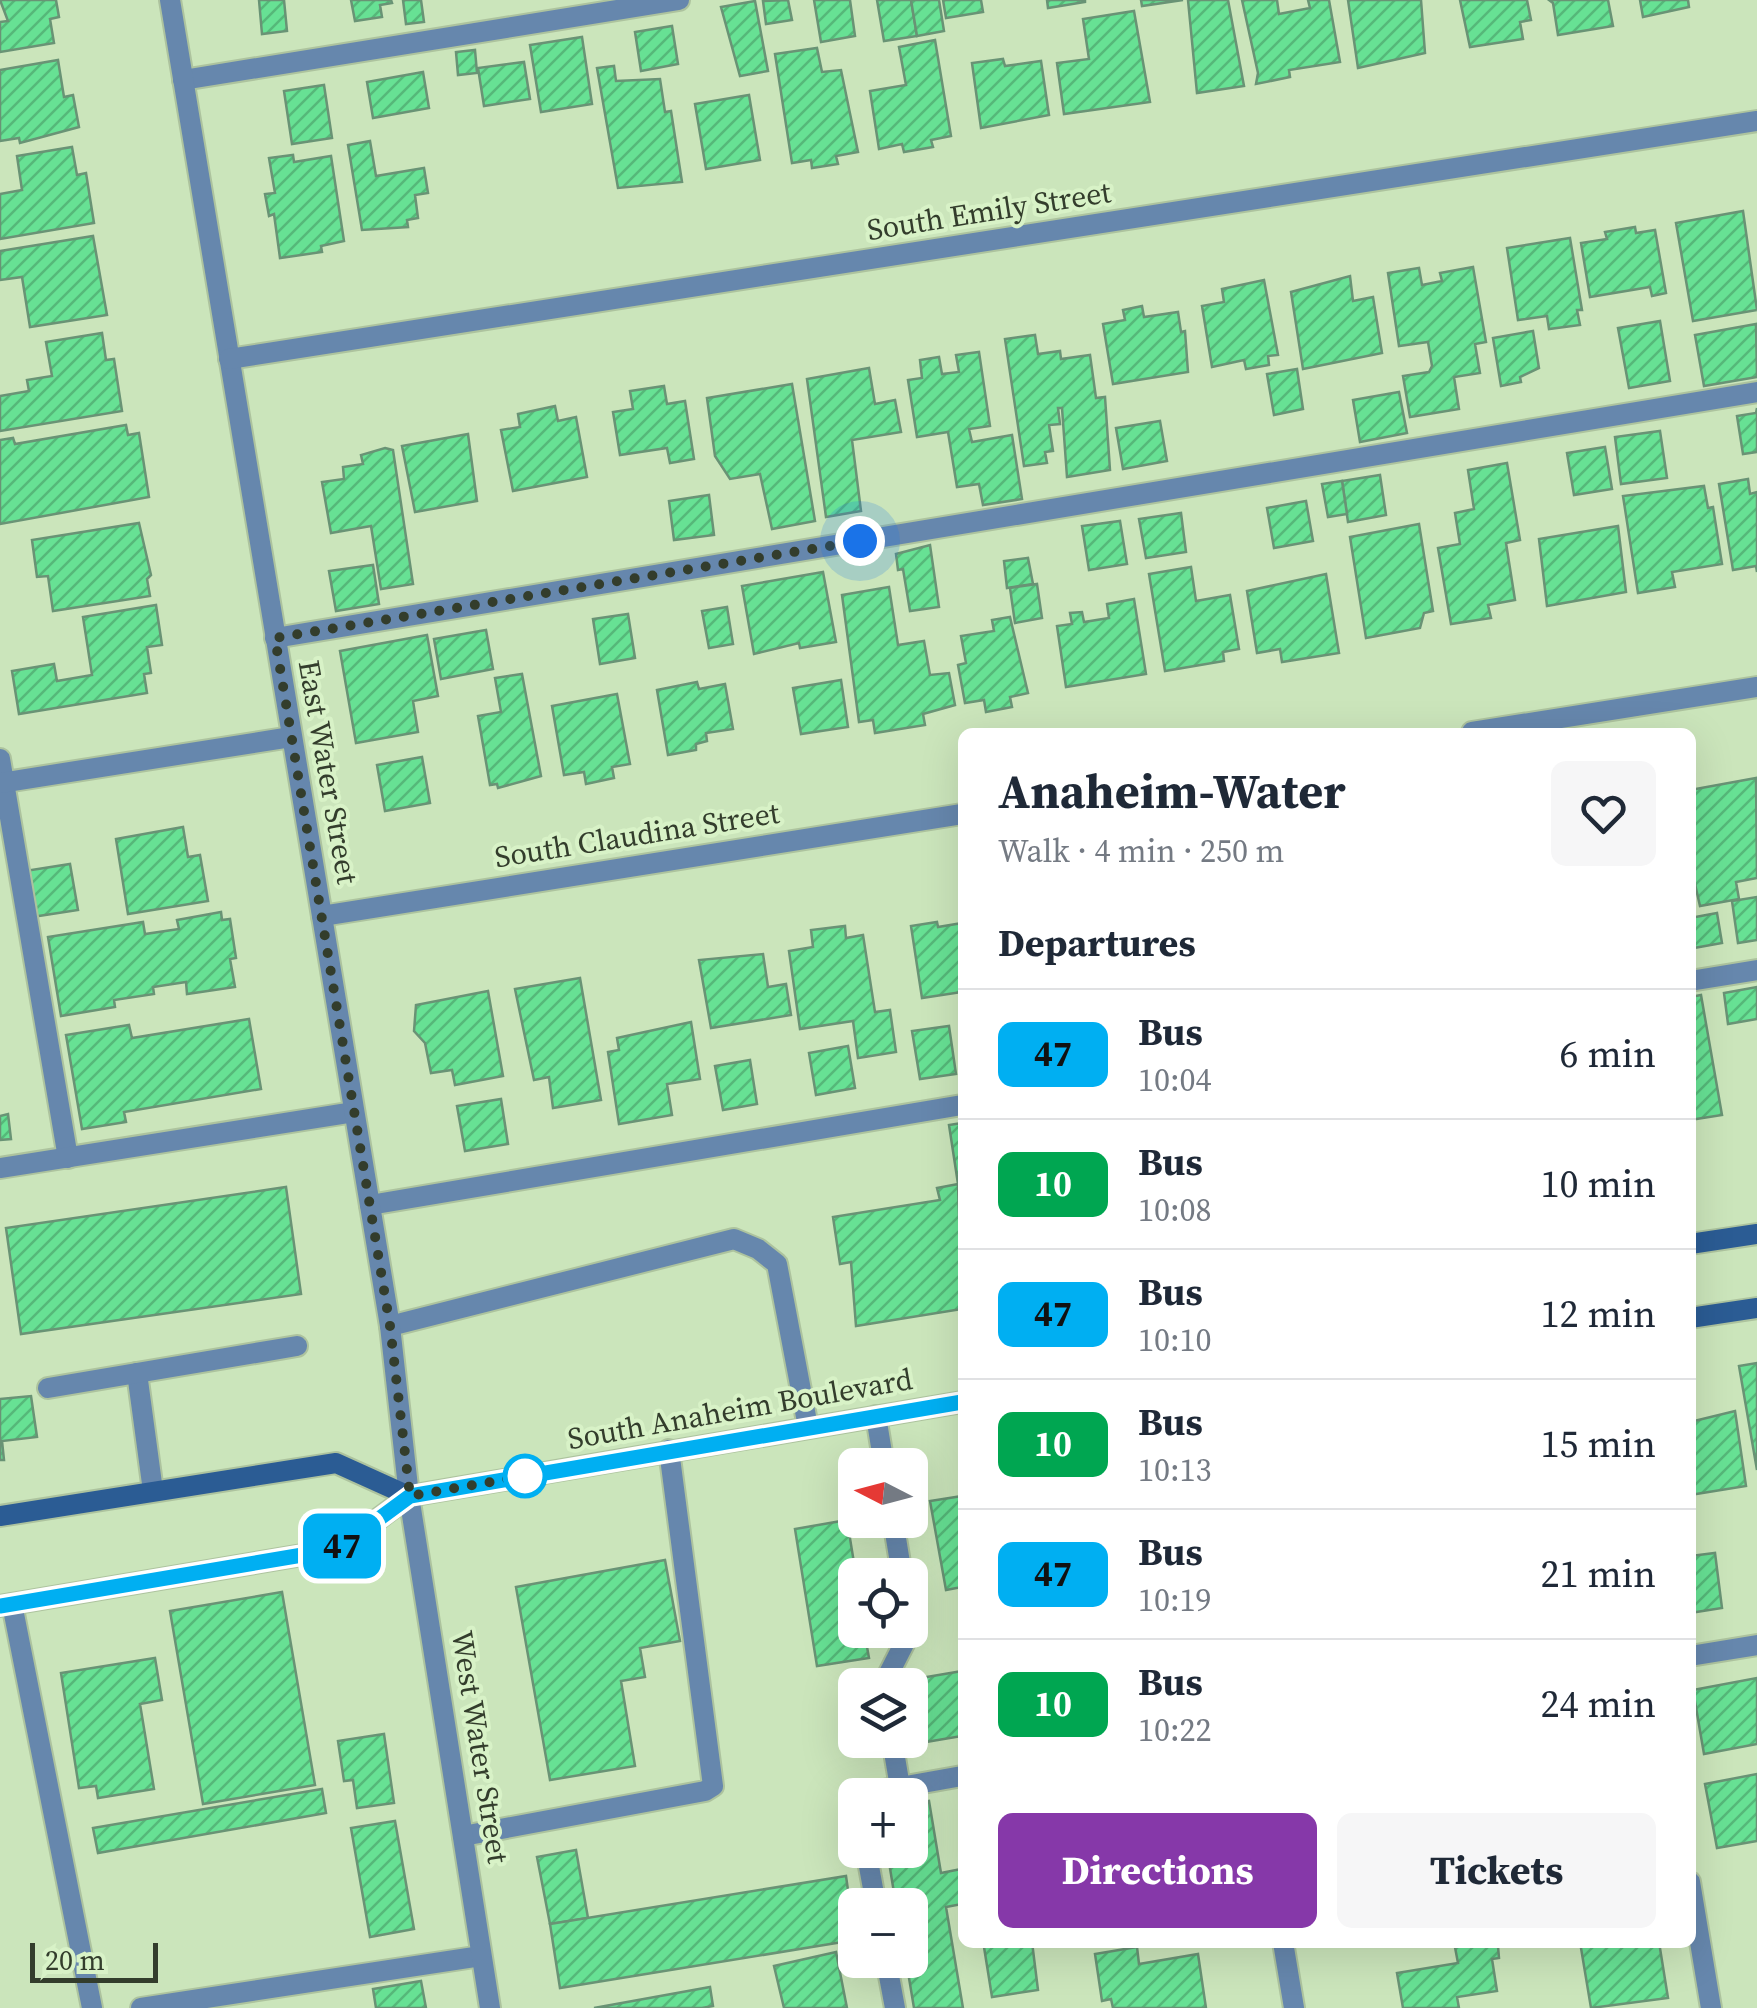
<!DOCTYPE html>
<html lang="en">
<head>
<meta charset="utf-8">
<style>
  :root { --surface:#fff; --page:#f6f6f7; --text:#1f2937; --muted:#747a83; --line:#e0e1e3; --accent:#8638a9 }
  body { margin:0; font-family:"Source Serif 4",serif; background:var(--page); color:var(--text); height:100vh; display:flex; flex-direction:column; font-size:38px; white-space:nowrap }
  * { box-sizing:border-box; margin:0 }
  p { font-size:32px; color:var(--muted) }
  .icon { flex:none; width:55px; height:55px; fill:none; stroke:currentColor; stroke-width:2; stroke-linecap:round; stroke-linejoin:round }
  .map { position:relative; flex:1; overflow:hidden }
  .side { position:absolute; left:958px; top:728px; width:738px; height:1220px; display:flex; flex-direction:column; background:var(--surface); border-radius:15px; box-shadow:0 10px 40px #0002 }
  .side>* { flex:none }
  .badge { padding:0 20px; border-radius:15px; font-size:35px; line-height:65px }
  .needle { width:65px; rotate:276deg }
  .tools { position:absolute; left:838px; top:1448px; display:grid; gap:20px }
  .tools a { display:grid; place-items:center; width:90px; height:90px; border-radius:15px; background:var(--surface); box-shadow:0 10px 40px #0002; font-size:50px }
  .scale { position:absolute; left:30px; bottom:25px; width:128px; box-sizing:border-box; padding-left:10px; border:5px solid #333d2c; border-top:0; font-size:28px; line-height:35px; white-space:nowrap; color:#333d2c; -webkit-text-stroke:8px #d8f2c7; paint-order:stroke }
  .you { position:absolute; width:50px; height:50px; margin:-25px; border:8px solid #fff; border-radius:50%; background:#1a73e8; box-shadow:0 0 0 15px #1a73e833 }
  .map>.badge { position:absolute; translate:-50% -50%; box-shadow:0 0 0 5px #fff }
  h2 { padding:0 40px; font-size:38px; line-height:90px }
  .round { display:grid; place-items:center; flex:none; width:105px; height:105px; border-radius:15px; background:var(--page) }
  .headline { display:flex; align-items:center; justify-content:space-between; height:170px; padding:0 40px }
  h1 { font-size:48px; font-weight:700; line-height:75px }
  .primary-button { display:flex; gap:20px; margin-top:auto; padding:20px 40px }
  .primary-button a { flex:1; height:115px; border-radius:15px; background:var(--accent); color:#fff; font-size:40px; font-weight:700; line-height:115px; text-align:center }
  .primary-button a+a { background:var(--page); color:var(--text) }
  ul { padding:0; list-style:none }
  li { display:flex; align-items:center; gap:30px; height:130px; padding:0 40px; border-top:2px solid var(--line) }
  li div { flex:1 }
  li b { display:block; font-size:38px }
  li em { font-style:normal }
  li .badge { min-width:110px; font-weight:700; text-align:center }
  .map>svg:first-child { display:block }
  .building { fill:url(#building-hatch); stroke:#699375; stroke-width:2.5 }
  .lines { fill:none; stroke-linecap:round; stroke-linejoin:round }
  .service-casing { stroke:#adc39e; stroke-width:24 }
  .minor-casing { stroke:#adc39e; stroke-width:24 }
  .secondary-casing { stroke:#adc39e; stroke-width:24 }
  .service { stroke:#6687ad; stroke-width:20 }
  .minor { stroke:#6687ad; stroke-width:20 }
  .secondary { stroke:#2b5c94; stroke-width:20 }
  .line-casing { stroke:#fff; stroke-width:22 }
  .line { stroke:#00aff2; stroke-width:15 }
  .walk { stroke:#333d2c; stroke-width:10; stroke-dasharray:0 18 }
  .stop-dot { fill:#fff; stroke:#00aff2; stroke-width:5 }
  .labels { text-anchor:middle; stroke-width:8; stroke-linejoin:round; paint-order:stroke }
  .street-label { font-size:30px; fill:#333d2c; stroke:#d8f2c7 }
</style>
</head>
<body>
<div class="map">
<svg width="1757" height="2008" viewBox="0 0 1757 2008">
  <defs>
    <pattern id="building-hatch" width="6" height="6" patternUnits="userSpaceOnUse" patternTransform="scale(2.5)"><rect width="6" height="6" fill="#67e194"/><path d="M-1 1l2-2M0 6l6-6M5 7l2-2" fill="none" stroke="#55b879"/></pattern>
  </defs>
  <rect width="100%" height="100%" fill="#cbe5bb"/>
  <!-- building -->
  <g class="building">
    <polygon points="0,0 56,0 59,17 50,19 54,43 0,52 0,22 8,21"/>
    <polygon points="259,0 284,0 287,31 262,34"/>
    <polygon points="351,0 391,0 392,3 380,5 382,17 355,21"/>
    <polygon points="403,0 421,0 424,22 406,24"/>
    <polygon points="788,0 792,20 766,24 763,1"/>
    <polygon points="814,0 850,0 855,36 821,42"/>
    <polygon points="877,0 911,0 917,36 884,41"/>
    <polygon points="911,0 939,0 944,31 917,36"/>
    <polygon points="943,0 981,0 983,12 946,18"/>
    <polygon points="1047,0 1085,0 1085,2 1048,8"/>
    <polygon points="1141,0 1183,0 1142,6"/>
    <polygon points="1188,0 1228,0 1244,86 1197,93"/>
    <polygon points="1242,0 1277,0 1279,14 1310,8 1308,0 1329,0 1340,62 1289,70 1290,77 1256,84 1258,73"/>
    <polygon points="1348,0 1421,0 1425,53 1358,68"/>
    <polygon points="1460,0 1527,0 1531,20 1520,22 1523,39 1470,47"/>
    <polygon points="1549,0 1608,0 1613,26 1558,35 1553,3"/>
    <polygon points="1640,0 1688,0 1689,7 1643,17"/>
    <polygon points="755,1 768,71 740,76 721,7"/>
    <polygon points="1134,11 1150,102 1064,114 1057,63 1089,59 1083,19"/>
    <polygon points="672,26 678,64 641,71 635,32"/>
    <polygon points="582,37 592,104 541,112 530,45"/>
    <polygon points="935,40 951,136 931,140 933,147 904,152 902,144 879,149 870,91 906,85 899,47"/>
    <polygon points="817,48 822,72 841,70 858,152 836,156 838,164 812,168 811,160 792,163 775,54"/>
    <polygon points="475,50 477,73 458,75 456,52"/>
    <polygon points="1003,59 1005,66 1041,61 1049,115 981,128 972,63"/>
    <polygon points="58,60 64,97 73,95 79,127 20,143 19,138 0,141 0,70"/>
    <polygon points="524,62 530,99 484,106 478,68"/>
    <polygon points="614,66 616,81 660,79 665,112 671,111 682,182 618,188 597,68"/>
    <polygon points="423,72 429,108 373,118 367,82"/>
    <polygon points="324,85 332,138 292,144 284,91"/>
    <polygon points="749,95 760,160 706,169 695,104"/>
    <polygon points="370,141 376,176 424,168 428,193 415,195 418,218 407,220 408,227 362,230 348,145"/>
    <polygon points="72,147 77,175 86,173 94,223 0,239 0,194 22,190 17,156"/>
    <polygon points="293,155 294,162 331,156 344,241 321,246 322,252 280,258 274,214 269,216 265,194 275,193 269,158"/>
    <polygon points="1743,211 1757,310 1693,321 1676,223"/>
    <polygon points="1635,227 1636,233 1655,230 1666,293 1652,296 1650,287 1590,297 1581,243 1607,239 1605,232"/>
    <polygon points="93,236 107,315 30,327 22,277 0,280 0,251"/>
    <polygon points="1570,238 1582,310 1577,310 1580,325 1549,329 1547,316 1518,320 1507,248"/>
    <polygon points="1473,267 1486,342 1475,344 1480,373 1454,377 1459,409 1410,417 1403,376 1429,372 1432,366 1428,342 1399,346 1388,273 1419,268 1422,285 1442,281 1440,273"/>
    <polygon points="1350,276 1353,301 1373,297 1382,353 1303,369 1291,292"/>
    <polygon points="1264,280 1278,355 1268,356 1269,365 1246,369 1244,360 1212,367 1202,306 1224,302 1222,289"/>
    <polygon points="1142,306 1144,317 1178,312 1181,332 1185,331 1188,372 1113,384 1103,324 1125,320 1123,310"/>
    <polygon points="1660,321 1670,381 1629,388 1618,328"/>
    <polygon points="1756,324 1757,377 1704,386 1695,335"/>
    <polygon points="1533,331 1539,368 1520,377 1521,382 1501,386 1493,338"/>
    <polygon points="102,333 106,360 114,359 122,411 0,431 0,396 29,391 27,380 52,376 46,342"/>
    <polygon points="1035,335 1038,354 1060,351 1061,359 1090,355 1096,398 1105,397 1110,470 1067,477 1062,408 1058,408 1060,424 1049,425 1053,451 1045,452 1047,463 1024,466 1005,339"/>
    <polygon points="979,352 990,426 969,429 972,442 1012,435 1022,499 983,505 979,484 957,487 948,432 917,437 908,380 922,378 920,360 939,357 942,374 959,372 956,355"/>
    <polygon points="869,368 875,404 895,400 901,432 852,440 861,511 826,517 807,379"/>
    <polygon points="1297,369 1303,409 1274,415 1267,374"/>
    <polygon points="792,384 815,521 772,529 760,474 730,479 715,456 707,398"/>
    <polygon points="664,386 667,404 685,401 694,459 670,463 667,448 620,455 613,412 633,409 630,391"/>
    <polygon points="1399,392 1407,433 1360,442 1353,400"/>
    <polygon points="555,406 558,421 576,417 587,477 513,491 501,430 520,427 518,414"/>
    <polygon points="1757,408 1757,452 1743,454 1737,416 1756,413"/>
    <polygon points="1160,421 1167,461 1123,469 1116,428"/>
    <polygon points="126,425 128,435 139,433 149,497 0,524 0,440 13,438 15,444"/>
    <polygon points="1660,431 1667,478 1621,484 1615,437"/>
    <polygon points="468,434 477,501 415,512 402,446"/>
    <polygon points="1605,447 1612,489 1574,495 1567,453"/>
    <polygon points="385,448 393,450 413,584 381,589 371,526 331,533 322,482 344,479 343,467 363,464 361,455"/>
    <polygon points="1507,463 1520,540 1506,543 1515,600 1488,605 1491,618 1451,624 1438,548 1460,544 1455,513 1474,509 1468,470"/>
    <polygon points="1380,475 1386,515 1348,522 1342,481"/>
    <polygon points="1748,479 1750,494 1757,492 1757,572 1756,566 1733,570 1719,484"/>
    <polygon points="1342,481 1347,514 1328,517 1322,484"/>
    <polygon points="1704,486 1708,508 1713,507 1722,564 1672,572 1675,587 1638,593 1623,496"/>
    <polygon points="709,495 714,535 674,540 669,501"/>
    <polygon points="1306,501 1313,541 1274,548 1267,508"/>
    <polygon points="1181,513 1186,552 1146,558 1139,519"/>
    <polygon points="1120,521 1127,564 1089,570 1082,526"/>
    <polygon points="139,523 151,575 147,579 150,596 53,611 48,576 37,577 32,540"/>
    <polygon points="1419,524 1433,611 1424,613 1420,628 1366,638 1350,537"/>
    <polygon points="1618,526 1626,592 1547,606 1539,539"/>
    <polygon points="930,545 939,607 910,611 903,569 898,570 896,554"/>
    <polygon points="1028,558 1033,584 1007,588 1004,561"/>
    <polygon points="373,565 379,604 336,611 329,571"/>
    <polygon points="1191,567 1196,601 1230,595 1239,649 1223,652 1224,661 1165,671 1149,574"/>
    <polygon points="823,572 836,642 800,648 799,643 754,654 742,586"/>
    <polygon points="1326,574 1339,653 1282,662 1280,649 1257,653 1247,591"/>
    <polygon points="1037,584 1042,618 1015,623 1010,588"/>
    <polygon points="889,587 898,645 924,641 930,675 949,673 955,705 923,714 925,725 875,733 873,720 859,722 842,595"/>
    <polygon points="1134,599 1146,674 1066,687 1057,626 1072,624 1070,613 1082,612 1084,622 1109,618 1107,604"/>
    <polygon points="156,605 162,645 147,647 151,673 144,674 147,693 19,714 12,671 54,664 57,681 92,675 83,617"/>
    <polygon points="727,607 733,644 709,648 702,611"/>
    <polygon points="628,614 635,658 600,664 593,619"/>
    <polygon points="1010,617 1028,693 1010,697 1012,707 986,712 984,700 965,703 958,665 966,663 961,636 994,631 992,620"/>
    <polygon points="486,630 493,669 441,679 434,639"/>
    <polygon points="427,635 438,696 413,701 418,732 356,743 340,651"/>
    <polygon points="522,674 541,776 498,788 497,784 490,785 478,716 501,712 495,678"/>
    <polygon points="841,680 848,727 801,734 793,688"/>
    <polygon points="697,682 699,689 725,684 733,729 706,733 707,741 696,744 696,750 668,755 657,690"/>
    <polygon points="617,694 630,764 612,767 614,778 586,784 584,772 564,775 552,706"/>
    <polygon points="422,757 430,803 385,811 377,765"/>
    <polygon points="1756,778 1757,878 1736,882 1739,899 1700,906 1690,862 1690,790"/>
    <polygon points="183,827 188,857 200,855 208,901 128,914 116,839"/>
    <polygon points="70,864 78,910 32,917 25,871"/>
    <polygon points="1757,897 1757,940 1738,943 1732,901"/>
    <polygon points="221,912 222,920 230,919 236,958 230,959 235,987 187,994 186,982 153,987 154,994 114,1000 115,1007 61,1016 48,937 143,922 145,934 179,929 177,920"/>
    <polygon points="1717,913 1722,943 1694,948 1690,918"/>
    <polygon points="937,922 938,927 962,923 962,992 922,998 911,926"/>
    <polygon points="845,926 846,938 863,935 875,1012 890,1010 896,1052 858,1058 853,1021 800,1029 789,951 813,947 811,930"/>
    <polygon points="763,954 768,987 786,984 791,1015 711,1028 699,960"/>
    <polygon points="580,978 601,1100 553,1108 549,1077 534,1080 515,989"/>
    <polygon points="1757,987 1757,1019 1728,1024 1724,993"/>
    <polygon points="488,991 503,1076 455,1085 452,1070 431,1073 425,1043 414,1031 416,1005"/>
    <polygon points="1701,995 1722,1115 1690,1120 1690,997"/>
    <polygon points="249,1019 261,1089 124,1112 126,1122 82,1129 66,1035 129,1025 132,1038"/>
    <polygon points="691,1022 700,1079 667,1084 672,1115 619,1124 608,1052 619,1050 617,1038"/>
    <polygon points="949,1026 956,1074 920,1079 912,1031"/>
    <polygon points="848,1046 855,1088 816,1095 809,1053"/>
    <polygon points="750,1060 757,1104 723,1110 715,1066"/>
    <polygon points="501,1099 508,1144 465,1151 457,1106"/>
    <polygon points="8,1114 11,1139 0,1140 0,1116"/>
    <polygon points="962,1123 962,1210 949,1125"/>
    <polygon points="958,1184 962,1309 856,1326 851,1262 840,1264 833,1217 940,1200 937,1188"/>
    <polygon points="286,1187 301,1294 21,1334 6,1228"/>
    <polygon points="1757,1363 1757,1470 1739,1366"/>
    <polygon points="31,1396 37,1437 2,1441 4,1460 0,1460 0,1399"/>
    <polygon points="1735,1411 1746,1486 1690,1495 1690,1422"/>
    <polygon points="962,1496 962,1587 946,1590 930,1501"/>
    <polygon points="847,1520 856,1575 855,1630 864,1630 869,1658 817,1666 795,1529"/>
    <polygon points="1715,1553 1722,1608 1690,1613 1690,1556"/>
    <polygon points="665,1560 680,1641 640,1648 645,1677 621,1681 635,1766 550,1780 516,1587"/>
    <polygon points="282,1592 315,1785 203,1804 170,1611"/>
    <polygon points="155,1658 162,1700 140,1704 154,1789 98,1798 96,1786 79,1788 61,1673"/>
    <polygon points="962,1671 962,1736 920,1743 909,1680"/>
    <polygon points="1757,1678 1757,1744 1704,1754 1693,1690"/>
    <polygon points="384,1734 394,1803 357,1808 353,1780 344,1781 338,1741"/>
    <polygon points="1757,1774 1757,1841 1717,1848 1705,1784"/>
    <polygon points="322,1789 326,1813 98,1853 93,1828"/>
    <polygon points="929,1801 941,1873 961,1869 962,1904 946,1907 963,2008 914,2008 906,1960 910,1960 910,1905 896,1905 887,1850 910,1850 910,1804"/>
    <polygon points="395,1821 414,1929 370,1937 351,1828"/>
    <polygon points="576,1850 588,1918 550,1924 537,1857"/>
    <polygon points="846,1876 855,1940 560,1988 550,1924"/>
    <polygon points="1032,1942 1038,1990 992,1997 984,1947"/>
    <polygon points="1454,1942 1521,1943 1498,1946 1499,1958 1492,1959 1497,1991 1457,1997 1459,2008 1403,2008 1397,1973 1458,1963"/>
    <polygon points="1580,1942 1659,1942 1668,1998 1591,2008"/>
    <polygon points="1137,1947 1139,1964 1198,1954 1206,2008 1113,2008 1111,1999 1102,2001 1095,1954"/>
    <polygon points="836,1952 847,2008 784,2008 774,1966"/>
    <polygon points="421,1981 426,2008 376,2008 373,1989"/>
    <polygon points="710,1987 713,2006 702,2008 594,2008"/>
  </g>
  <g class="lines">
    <!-- service casing -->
    <g class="service-casing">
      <g id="service">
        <polyline points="183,80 679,0"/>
        <polyline points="275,638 1757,392"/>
        <polyline points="0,759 68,1158"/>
        <polyline points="1690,981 1757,970"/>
        <polyline points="0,1168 354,1112"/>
        <polyline points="370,1205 962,1105"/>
        <polyline points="390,1326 734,1239 758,1249 777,1264 808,1427"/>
        <polyline points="137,1373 153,1491"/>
        <polyline points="48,1388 297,1346"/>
        <polyline points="876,1416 884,1465"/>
        <polyline points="893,1520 902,1575"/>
        <polyline points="12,1604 92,2008"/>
        <polyline points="1690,1656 1757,1645"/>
        <polyline points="883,1685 909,1634 910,1621"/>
        <polyline points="892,1740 900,1787"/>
        <polyline points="856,1795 962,1776"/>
        <polyline points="463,1836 705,1791 713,1786 669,1450"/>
        <polyline points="866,1850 876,1905"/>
        <polyline points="1690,1882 1711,2008"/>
        <polyline points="886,1960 895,2008"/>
        <polyline points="141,2008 481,1956"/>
      </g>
    </g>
    <!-- minor casing -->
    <g class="minor-casing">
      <g id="minor">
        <polyline points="170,0 390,1326 409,1496 490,2008"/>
        <polyline points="229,359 1757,121"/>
        <polyline points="1472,732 1757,687"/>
        <polyline points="0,783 291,737"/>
        <polyline points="322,916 962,814"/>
        <polyline points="1283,1942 1294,2008"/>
      </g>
    </g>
    <!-- secondary casing -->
    <g class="secondary-casing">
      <g id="secondary">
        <polyline points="1690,1244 1757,1234"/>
        <polyline points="1690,1318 1757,1308"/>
        <polyline points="0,1516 336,1463 409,1496"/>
        <polyline points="0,1606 338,1549 409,1496 962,1402"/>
      </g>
    </g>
    <!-- service -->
    <use href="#service" class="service"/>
    <!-- minor -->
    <use href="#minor" class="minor"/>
    <!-- secondary -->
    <use href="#secondary" class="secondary"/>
  </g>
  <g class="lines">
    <!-- line casing -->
    <g class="line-casing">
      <polyline id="line" points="0,1606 338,1549 410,1496 962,1402"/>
    </g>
    <!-- line -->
    <use href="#line" class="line"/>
    <!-- walk -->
    <polyline class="walk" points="525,1476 410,1496 390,1326 275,638 860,541"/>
  </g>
  <!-- markers -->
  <circle class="stop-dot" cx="525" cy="1476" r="20"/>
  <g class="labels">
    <!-- street labels -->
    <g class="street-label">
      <text transform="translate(989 211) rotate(-9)" y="10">South Emily Street</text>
      <text transform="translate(328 772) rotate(80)" y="10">East Water Street</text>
      <text transform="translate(637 835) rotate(-9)" y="10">South Claudina Street</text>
      <text transform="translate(740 1409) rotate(-10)" y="10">South Anaheim Boulevard</text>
      <text transform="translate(480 1747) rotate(81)" y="10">West Water Street</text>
    </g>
  </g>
</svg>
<div class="tools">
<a><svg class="needle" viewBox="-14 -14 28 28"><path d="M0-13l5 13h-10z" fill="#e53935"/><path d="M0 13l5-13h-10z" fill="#747a83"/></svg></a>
<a><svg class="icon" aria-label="locate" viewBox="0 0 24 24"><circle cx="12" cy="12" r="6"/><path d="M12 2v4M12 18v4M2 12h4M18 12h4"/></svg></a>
<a><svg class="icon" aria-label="layers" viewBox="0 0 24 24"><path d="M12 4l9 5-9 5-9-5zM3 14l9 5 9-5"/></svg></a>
<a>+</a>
<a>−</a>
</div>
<div class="scale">20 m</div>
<div class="you" style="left:860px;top:541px"></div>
<b class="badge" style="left:342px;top:1546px;background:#00aff2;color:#111">47</b>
<section class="side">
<div class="headline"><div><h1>Anaheim-Water</h1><p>Walk · 4 min · 250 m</p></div><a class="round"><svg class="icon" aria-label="heart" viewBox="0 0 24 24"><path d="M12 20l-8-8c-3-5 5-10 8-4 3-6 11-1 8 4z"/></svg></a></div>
<h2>Departures</h2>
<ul>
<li><span class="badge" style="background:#00aff2;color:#111">47</span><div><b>Bus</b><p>10:04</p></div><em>6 min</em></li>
<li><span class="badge" style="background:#00a651;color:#fff">10</span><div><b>Bus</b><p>10:08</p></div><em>10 min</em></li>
<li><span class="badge" style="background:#00aff2;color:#111">47</span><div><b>Bus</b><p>10:10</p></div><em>12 min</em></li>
<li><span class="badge" style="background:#00a651;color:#fff">10</span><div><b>Bus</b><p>10:13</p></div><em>15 min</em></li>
<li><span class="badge" style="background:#00aff2;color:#111">47</span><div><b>Bus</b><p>10:19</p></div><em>21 min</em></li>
<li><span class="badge" style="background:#00a651;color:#fff">10</span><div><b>Bus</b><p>10:22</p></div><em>24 min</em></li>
</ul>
<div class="primary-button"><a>Directions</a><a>Tickets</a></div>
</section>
</div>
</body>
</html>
